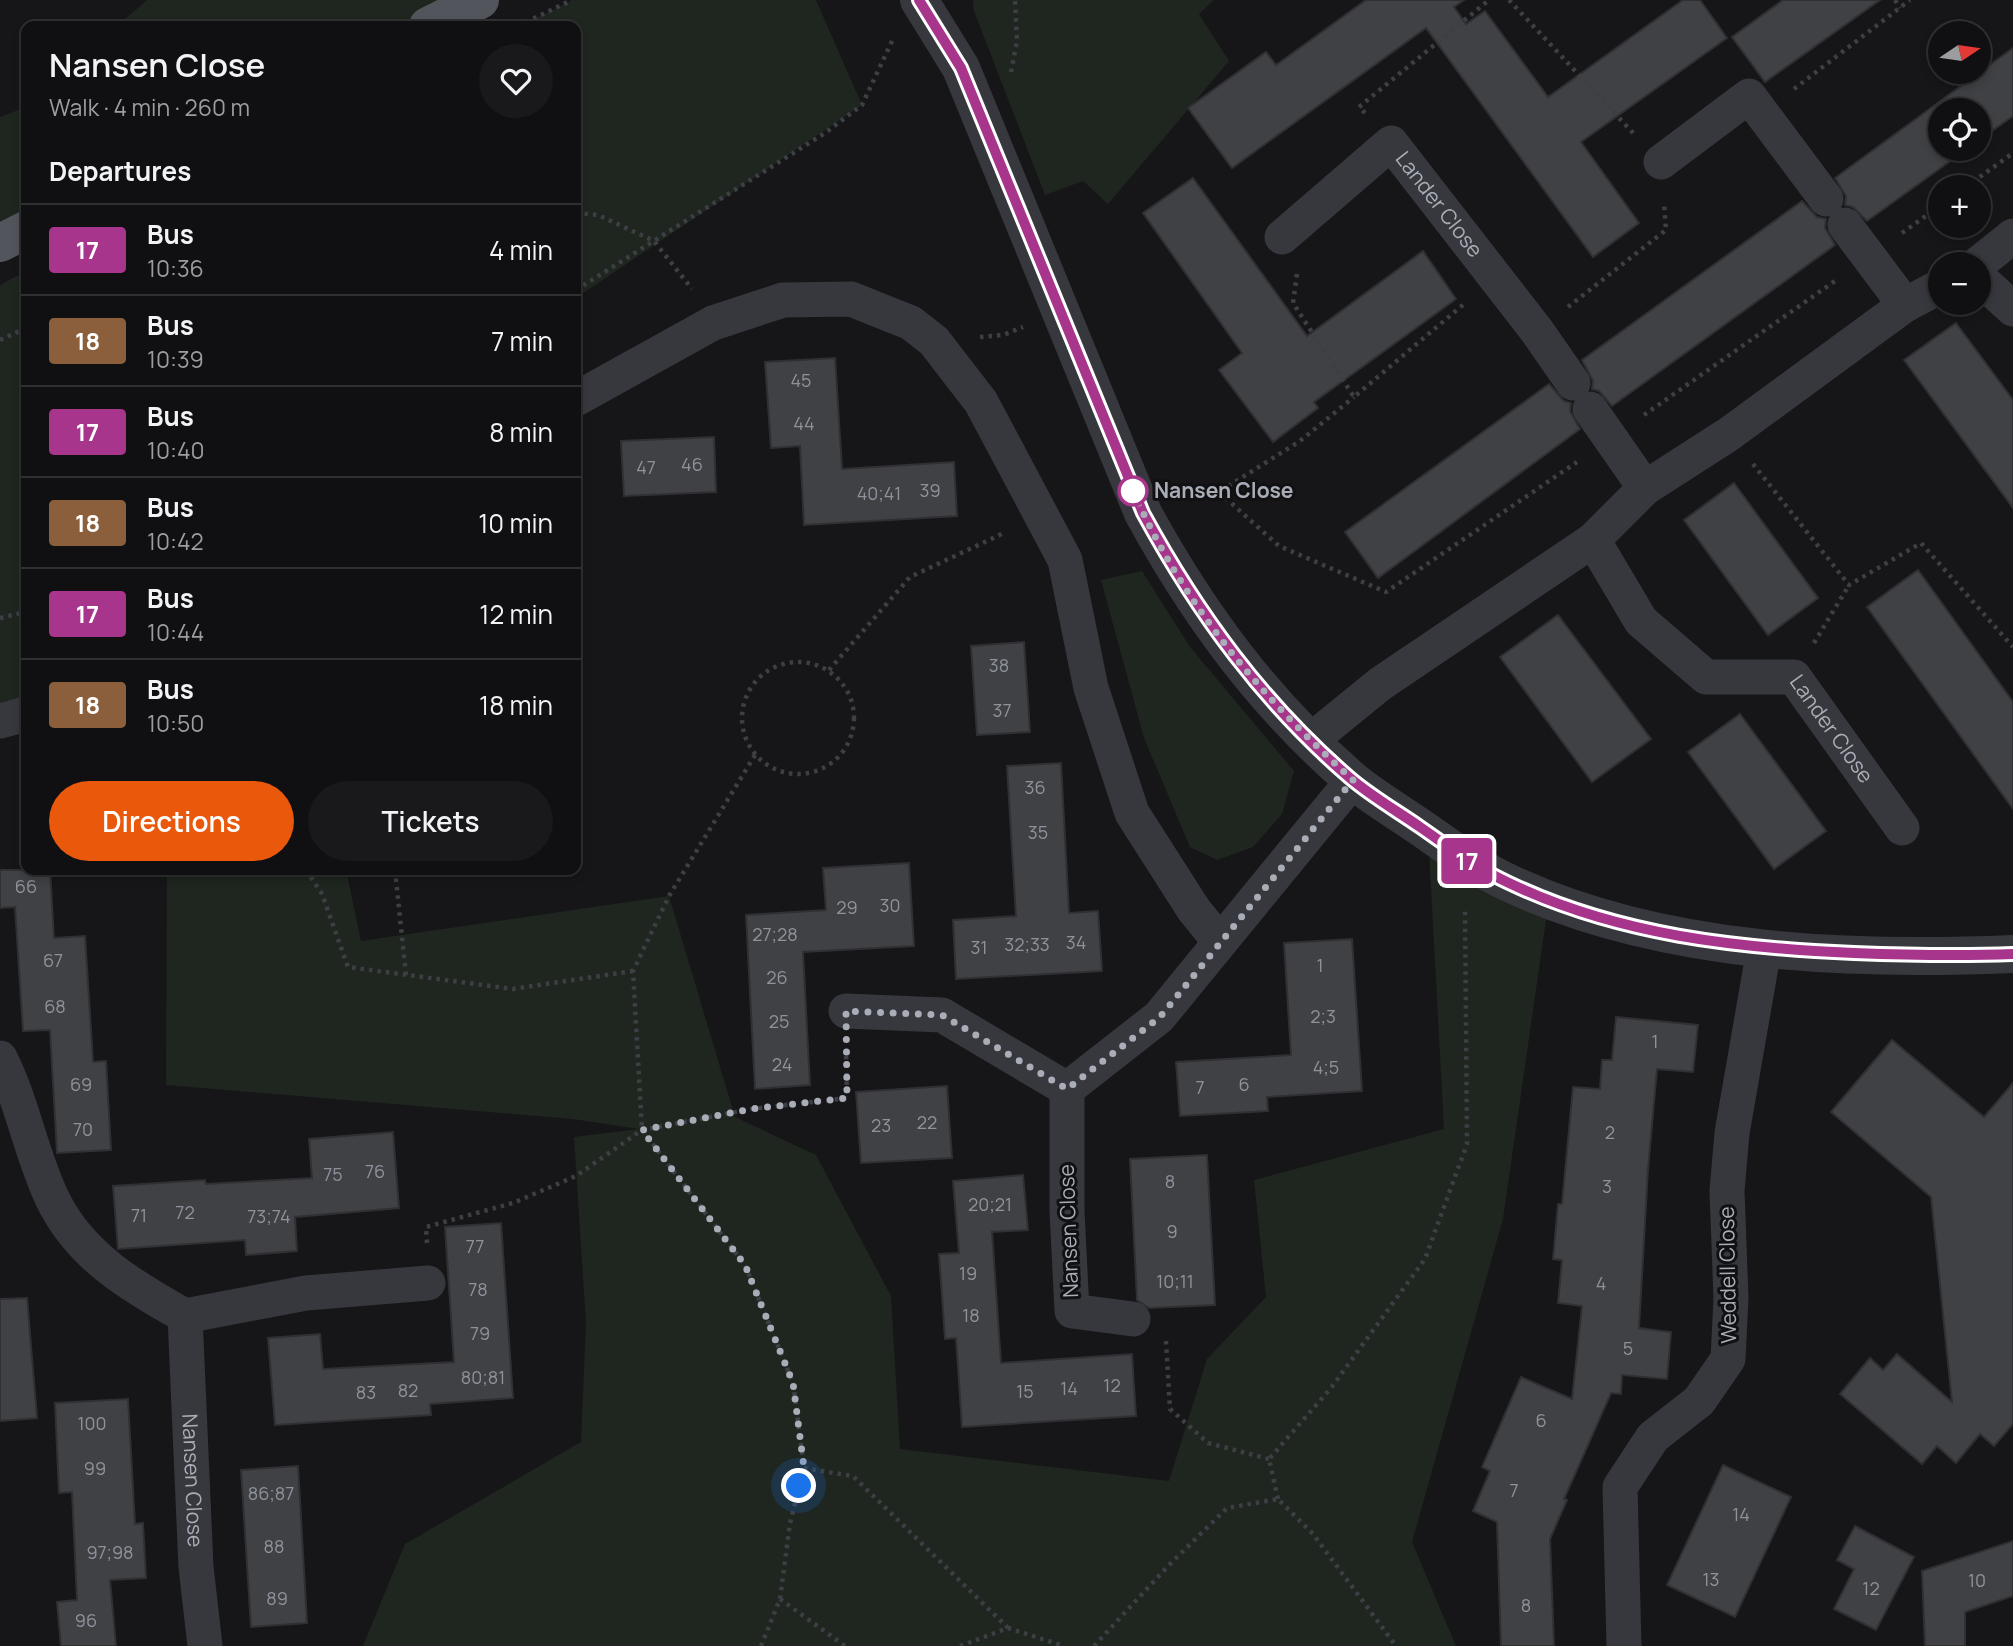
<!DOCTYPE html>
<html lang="en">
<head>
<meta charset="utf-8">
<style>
  :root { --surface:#101012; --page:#19191b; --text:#f1f3f6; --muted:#9c9d9f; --line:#303032; --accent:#ea580c }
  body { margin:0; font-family:Manrope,sans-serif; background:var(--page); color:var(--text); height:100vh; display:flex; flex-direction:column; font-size:26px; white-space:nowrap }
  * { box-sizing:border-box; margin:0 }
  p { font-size:23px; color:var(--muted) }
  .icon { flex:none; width:38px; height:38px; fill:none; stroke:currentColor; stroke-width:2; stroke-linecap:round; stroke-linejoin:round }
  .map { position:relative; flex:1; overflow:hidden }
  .drawer { position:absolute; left:21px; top:21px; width:560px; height:854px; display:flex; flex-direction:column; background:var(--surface); border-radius:14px; box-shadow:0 4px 10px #0003,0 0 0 2px var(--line) }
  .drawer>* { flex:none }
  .badge { padding:0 14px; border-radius:5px; font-size:24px; line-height:46px }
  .needle { width:46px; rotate:77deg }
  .tools { position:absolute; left:1928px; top:21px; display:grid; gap:14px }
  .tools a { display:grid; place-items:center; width:63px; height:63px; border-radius:50%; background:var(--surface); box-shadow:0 4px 10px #0003,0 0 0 2px var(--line); font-size:35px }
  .you { position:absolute; width:35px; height:35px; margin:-18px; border:5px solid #fff; border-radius:50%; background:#1a73e8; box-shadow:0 0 0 10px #1a73e833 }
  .map>.badge { position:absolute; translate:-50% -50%; box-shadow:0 0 0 4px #fff }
  h2 { padding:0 28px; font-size:26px; line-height:63px }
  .round { display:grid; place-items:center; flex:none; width:74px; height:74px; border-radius:37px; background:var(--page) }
  .head { display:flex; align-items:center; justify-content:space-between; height:119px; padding:0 28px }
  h1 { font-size:33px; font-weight:600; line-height:52px }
  .action { display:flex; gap:14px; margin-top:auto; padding:14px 28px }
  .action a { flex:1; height:80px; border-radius:42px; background:var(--accent); color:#fff; font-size:28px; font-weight:600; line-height:80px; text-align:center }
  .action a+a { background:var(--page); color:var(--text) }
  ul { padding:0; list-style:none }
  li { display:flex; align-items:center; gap:21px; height:91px; padding:0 28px; border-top:2px solid var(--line) }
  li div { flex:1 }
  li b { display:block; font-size:26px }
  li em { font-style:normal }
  li .badge { min-width:77px; font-weight:700; text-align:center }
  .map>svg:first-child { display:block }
  .green { fill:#1e261f }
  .building { fill:#404145; stroke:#303034; stroke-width:2 }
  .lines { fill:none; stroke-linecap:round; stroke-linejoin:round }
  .path { stroke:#3d3f44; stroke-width:4.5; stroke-dasharray:3.5 5; stroke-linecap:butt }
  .minor { stroke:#37383d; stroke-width:35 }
  .tertiary { stroke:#37383d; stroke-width:38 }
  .primary { stroke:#53555c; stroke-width:38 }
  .line-casing { stroke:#fff; stroke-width:16 }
  .line { stroke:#a7358b; stroke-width:10 }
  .walk { stroke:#a8adb8; stroke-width:7; stroke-dasharray:0 12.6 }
  .stop-dot { fill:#fff; stroke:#a7358b; stroke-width:3.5 }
  .labels { text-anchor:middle; stroke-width:6; stroke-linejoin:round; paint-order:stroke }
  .number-label { font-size:18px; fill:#8e929b }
  .street-label { font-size:21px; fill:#a8adb8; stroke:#111113 }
  .stop-label { font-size:21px; font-weight:bold; fill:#a8adb8; stroke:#111113; text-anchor:start }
</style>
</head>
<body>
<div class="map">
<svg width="2013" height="1646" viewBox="0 0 2013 1646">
  <rect width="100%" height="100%" fill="#161618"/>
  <!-- green -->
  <g class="green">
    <polygon points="147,0 480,0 428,26 117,26"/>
    <polygon points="573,0 816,0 862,105 576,298 576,26 520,26"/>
    <polygon points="973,0 1214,0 1199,14 1229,61 1108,204 1083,181 1045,195 974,11"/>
    <polygon points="26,107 26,230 0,243 0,117"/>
    <polygon points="26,271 26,714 0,721 0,285"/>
    <polygon points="1142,571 1190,647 1294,771 1282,814 1253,847 1217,860 1190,847 1144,738 1101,580"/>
    <polygon points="1428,832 1550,892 1503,1219 1412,1542 1456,1646 363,1646 405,1544 581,1442 586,1323 574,1137 639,1129 573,1119 166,1085 167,870 346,870 361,941 669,896 735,1117 816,1155 891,1296 900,1449 1169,1481 1207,1359 1266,1297 1254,1180 1444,1129"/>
  </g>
  <!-- building -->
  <g class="building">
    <polygon points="1366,0 1464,0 1454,7 1466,24 1485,11 1548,97 1683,0 1700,0 1727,38 1581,142 1639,223 1593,257 1426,28 1232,168 1188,108 1266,52 1276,65"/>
    <polygon points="1783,0 1880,0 1765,82 1732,37"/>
    <polygon points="2013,48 2013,116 1979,140 1979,110 1941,110 1941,149 1967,149 1867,221 1853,207 1845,205 1846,196 1835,178"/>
    <polygon points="1193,178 1307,336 1423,251 1456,299 1314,402 1318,408 1273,442 1219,370 1242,353 1143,213"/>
    <polygon points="1802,201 1817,217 1826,219 1825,228 1835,245 1612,406 1599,391 1592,389 1593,381 1582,360"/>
    <polygon points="1956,323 2013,400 2013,508 1904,360"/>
    <polygon points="835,358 842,469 954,462 957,516 804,525 800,446 771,448 765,362"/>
    <polygon points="1549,384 1564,401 1571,403 1570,411 1580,429 1378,578 1345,532"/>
    <polygon points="714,437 716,492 624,496 621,441"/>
    <polygon points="1734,483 1818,598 1768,635 1684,520"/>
    <polygon points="1918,570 2013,702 2013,809 1867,607"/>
    <polygon points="1558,615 1651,739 1592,782 1500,657"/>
    <polygon points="1024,642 1030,732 977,735 971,646"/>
    <polygon points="1740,714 1826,831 1774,869 1688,752"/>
    <polygon points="1061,763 1069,913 1098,911 1102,971 956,979 953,920 1016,916 1007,766"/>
    <polygon points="909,863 914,946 803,952 810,1085 755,1089 746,915 826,910 823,868"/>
    <polygon points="0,870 50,870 54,938 85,936 93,1062 106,1061 111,1150 57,1153 50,1030 23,1031 15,907 0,908"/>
    <polygon points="1352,939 1362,1091 1267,1097 1268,1111 1180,1116 1176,1062 1291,1055 1284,943"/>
    <polygon points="1616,1017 1698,1025 1693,1072 1657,1069 1648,1169 1639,1328 1671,1332 1667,1379 1622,1375 1621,1394 1611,1393 1564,1499 1567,1500 1550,1539 1554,1646 1501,1646 1497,1522 1473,1511 1490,1471 1482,1467 1521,1377 1572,1399 1582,1306 1558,1303 1562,1260 1553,1259 1558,1204 1562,1204 1573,1087 1600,1089 1602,1060 1612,1060"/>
    <polygon points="1892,1040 1984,1117 2013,1083 2013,1424 1994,1446 1980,1434 1956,1463 1937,1446 1922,1464 1840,1394 1870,1358 1883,1370 1897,1354 1952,1402 1931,1197 1831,1112"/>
    <polygon points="947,1086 952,1158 861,1163 856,1092"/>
    <polygon points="393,1132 399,1208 295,1217 297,1251 246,1255 245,1240 118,1249 113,1186 205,1180 206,1184 312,1178 309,1139"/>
    <polygon points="1207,1155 1215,1305 1149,1308 1137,1300 1130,1159"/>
    <polygon points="1023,1175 1028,1230 992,1232 1001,1363 1132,1354 1136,1416 962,1427 956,1338 945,1339 939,1254 959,1253 953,1181"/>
    <polygon points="501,1223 513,1398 430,1404 431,1415 275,1425 268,1338 320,1334 323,1369 454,1362 445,1227"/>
    <polygon points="27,1298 37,1418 0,1421 0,1299"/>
    <polygon points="128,1399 135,1524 143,1523 146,1578 110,1580 116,1646 61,1646 57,1602 77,1600 72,1492 59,1493 55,1403"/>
    <polygon points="1723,1465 1791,1497 1735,1617 1667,1585"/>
    <polygon points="298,1466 307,1623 251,1627 241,1470"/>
    <polygon points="1855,1526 1914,1557 1876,1630 1834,1609 1854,1569 1837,1560"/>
    <polygon points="2013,1541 2013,1596 1965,1612 1965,1646 1925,1646 1922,1571"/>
  </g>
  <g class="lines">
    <!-- path -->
    <g class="path">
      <polyline points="1509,0 1634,134"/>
      <polyline points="1895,0 1900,8"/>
      <polyline points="518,26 572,0"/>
      <polyline points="1011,72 1017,41 1015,0"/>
      <polyline points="1794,89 1910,0"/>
      <polyline points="1365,113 1359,107 1489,0"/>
      <polyline points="1966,187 2013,153"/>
      <polyline points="576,213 598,215 654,241 692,289"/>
      <polyline points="1902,233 1941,205"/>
      <polyline points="1297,274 1293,303 1354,397 1464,304"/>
      <polyline points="576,290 825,133 862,105 893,39"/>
      <polyline points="1568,307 1666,230 1664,203"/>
      <polyline points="980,337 1003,335 1023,327"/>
      <polyline points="0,340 26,328"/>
      <polyline points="1644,415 1835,281"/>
      <polyline points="1753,464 1849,585 1921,543 2013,647"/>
      <polyline points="1196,492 1219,492 1300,441 1354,397"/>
      <polyline points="1219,492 1279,546 1386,592 1577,462"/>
      <polyline points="0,618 26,612"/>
      <polyline points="1814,643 1849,585"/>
      <circle cx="798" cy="718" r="56"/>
      <polyline points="829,670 910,577 1006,532"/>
      <polyline points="755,755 669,896 633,971 642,1130 745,1265 793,1383 804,1468 853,1476 1008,1628"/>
      <polyline points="306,870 322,894 348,967 513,989 633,971"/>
      <polyline points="395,870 406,975"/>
      <polyline points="427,1243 426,1227 513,1203 576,1176 642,1130 751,1109 847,1098 846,1052"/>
      <polyline points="1166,1341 1170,1409 1208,1443 1269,1459"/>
      <polyline points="1278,1499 1269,1459 1331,1388 1425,1259 1467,1144 1465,909"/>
      <polyline points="780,1599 845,1646"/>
      <polyline points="761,1646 780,1599 790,1523 804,1468"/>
      <polyline points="960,1646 1008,1628 1064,1646"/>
      <polyline points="1094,1646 1170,1564 1227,1508 1278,1499 1313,1534 1396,1646"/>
    </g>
    <!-- minor -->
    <g class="minor">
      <polyline points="1661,162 1749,96 1826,199"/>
      <polyline points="1845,225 1905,305"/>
      <path id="s1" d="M1282,237L1391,143L1537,331L1573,383"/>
      <polyline points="1978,264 2013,236"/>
      <polyline points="1979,278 2013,309"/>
      <polyline points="576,399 713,323 783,300 851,299 911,323 934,341 981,402 1065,560 1091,688 1132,813 1194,910 1220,942"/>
      <polyline points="1590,409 1645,488"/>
      <path id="s2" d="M1593,540L1641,621L1706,677H1794L1902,828"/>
      <polyline points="0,721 26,714"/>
      <polyline points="1310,741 1380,684 1593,540 1645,488 1729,434 1905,305 1941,286"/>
      <polyline points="846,1011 942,1015 1067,1089"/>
      <path id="s3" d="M0,1058C23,1103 31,1155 53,1200C80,1256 133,1287 185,1316L196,1567L205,1646"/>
      <polyline points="185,1316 306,1293 428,1283"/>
      <polyline points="1133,1319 1072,1311 1067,1211 1067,1089 1159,1017 1353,780"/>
      <polyline points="1624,1646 1620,1487 1653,1437 1699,1401 1728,1359 1731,1298 1727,1191 1732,1133 1764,949"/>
    </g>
    <!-- tertiary -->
    <path class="tertiary" d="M919,0L961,68L1143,513C1198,614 1263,702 1350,778C1371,796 1397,811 1420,827C1449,847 1476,868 1509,883C1660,954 1849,961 2013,954"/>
    <!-- primary -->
    <g class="primary">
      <polyline points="428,26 480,0"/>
      <polyline points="0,243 26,230"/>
    </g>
  </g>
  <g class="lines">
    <!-- line casing -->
    <g class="line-casing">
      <path id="line" d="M919,0L961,68L1143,513C1198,614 1263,703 1350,778C1371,796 1397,811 1420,827C1449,847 1476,868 1509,883C1618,935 1736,948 1854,953C1907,955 1960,956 2013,954"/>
    </g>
    <!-- line -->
    <use href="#line" class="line"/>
    <!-- walk -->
    <path class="walk" d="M799,1486L804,1468L793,1383L745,1265L642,1130L751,1109L847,1098L846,1011L942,1015L1067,1089L1160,1017L1353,780C1261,697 1181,603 1132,488L1133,491"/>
  </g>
  <!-- markers -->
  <circle class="stop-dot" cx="1133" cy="491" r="14"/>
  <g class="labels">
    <!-- number labels -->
    <g class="number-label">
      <text x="801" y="387">45</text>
      <text x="804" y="430">44</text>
      <text x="692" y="471">46</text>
      <text x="646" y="474">47</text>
      <text x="930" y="497">39</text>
      <text x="879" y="500">40;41</text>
      <text x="999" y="672">38</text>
      <text x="1002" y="717">37</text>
      <text x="1035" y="794">36</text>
      <text x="1038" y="839">35</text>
      <text x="26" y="893">66</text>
      <text x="890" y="912">30</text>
      <text x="847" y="914">29</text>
      <text x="775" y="941">27;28</text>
      <text x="1076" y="949">34</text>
      <text x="1027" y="951">32;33</text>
      <text x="979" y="954">31</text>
      <text x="53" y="967">67</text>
      <text x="1320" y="972">1</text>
      <text x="777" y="984">26</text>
      <text x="55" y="1013">68</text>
      <text x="1323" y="1023">2;3</text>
      <text x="779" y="1028">25</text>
      <text x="1655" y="1048">1</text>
      <text x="782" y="1071">24</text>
      <text x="1326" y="1074">4;5</text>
      <text x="81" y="1091">69</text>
      <text x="1244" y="1091">6</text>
      <text x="1200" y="1094">7</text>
      <text x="927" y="1129">22</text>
      <text x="881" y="1132">23</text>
      <text x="83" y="1136">70</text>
      <text x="1610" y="1139">2</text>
      <text x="375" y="1178">76</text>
      <text x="333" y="1181">75</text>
      <text x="1170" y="1188">8</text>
      <text x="1607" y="1193">3</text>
      <text x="990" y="1211">20;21</text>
      <text x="185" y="1219">72</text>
      <text x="139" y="1222">71</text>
      <text x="269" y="1223">73;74</text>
      <text x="1172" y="1238">9</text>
      <text x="475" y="1253">77</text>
      <text x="968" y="1280">19</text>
      <text x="1175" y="1288">10;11</text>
      <text x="1601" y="1290">4</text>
      <text x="478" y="1296">78</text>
      <text x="971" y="1322">18</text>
      <text x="480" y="1340">79</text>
      <text x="1628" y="1355">5</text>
      <text x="483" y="1384">80;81</text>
      <text x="1112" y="1392">12</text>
      <text x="1069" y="1395">14</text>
      <text x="408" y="1397">82</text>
      <text x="1025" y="1398">15</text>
      <text x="366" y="1399">83</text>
      <text x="1541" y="1427">6</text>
      <text x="92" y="1430">100</text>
      <text x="95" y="1475">99</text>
      <text x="1514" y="1497">7</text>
      <text x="271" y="1500">86;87</text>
      <text x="1741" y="1521">14</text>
      <text x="274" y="1553">88</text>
      <text x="110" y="1559">97;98</text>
      <text x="1711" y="1586">13</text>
      <text x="1977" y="1587">10</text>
      <text x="1871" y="1595">12</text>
      <text x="277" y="1605">89</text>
      <text x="1526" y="1612">8</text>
      <text x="86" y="1627">96</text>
    </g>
    <!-- street labels -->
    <g class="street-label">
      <text dy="7" stroke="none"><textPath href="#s1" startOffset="222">Lander Close</textPath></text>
      <text dy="7" stroke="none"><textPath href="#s2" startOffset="332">Lander Close</textPath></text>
      <text transform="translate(1069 1231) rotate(-92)" y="7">Nansen Close</text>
      <text transform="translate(1728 1275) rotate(-91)" y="7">Weddell Close</text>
      <text dy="7" stroke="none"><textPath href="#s3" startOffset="495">Nansen Close</textPath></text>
    </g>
    <!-- stop labels -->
    <g class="stop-label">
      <text x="1154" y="498">Nansen Close</text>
    </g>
  </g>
</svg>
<div class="tools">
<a><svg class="needle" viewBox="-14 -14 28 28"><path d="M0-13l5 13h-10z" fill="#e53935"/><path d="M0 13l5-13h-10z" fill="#9c9d9f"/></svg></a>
<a><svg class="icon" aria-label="locate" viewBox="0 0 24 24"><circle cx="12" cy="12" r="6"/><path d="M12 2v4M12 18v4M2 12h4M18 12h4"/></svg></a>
<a>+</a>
<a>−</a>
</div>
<div class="you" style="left:799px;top:1486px"></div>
<b class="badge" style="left:1467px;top:861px;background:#a7358b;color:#fff">17</b>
<section class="drawer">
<div class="head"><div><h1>Nansen Close</h1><p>Walk · 4 min · 260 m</p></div><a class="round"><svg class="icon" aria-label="heart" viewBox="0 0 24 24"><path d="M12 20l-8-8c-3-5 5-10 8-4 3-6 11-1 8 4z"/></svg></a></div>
<h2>Departures</h2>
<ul>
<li><span class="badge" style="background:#a7358b;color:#fff">17</span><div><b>Bus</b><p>10:36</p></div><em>4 min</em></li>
<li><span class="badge" style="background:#8b5e3c;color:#fff">18</span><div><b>Bus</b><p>10:39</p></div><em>7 min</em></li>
<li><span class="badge" style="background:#a7358b;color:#fff">17</span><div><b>Bus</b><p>10:40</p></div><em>8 min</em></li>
<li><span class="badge" style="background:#8b5e3c;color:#fff">18</span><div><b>Bus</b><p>10:42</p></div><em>10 min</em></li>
<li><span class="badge" style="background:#a7358b;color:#fff">17</span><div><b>Bus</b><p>10:44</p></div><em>12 min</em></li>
<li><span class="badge" style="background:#8b5e3c;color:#fff">18</span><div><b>Bus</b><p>10:50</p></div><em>18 min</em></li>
</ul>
<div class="action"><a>Directions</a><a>Tickets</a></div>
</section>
</div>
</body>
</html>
